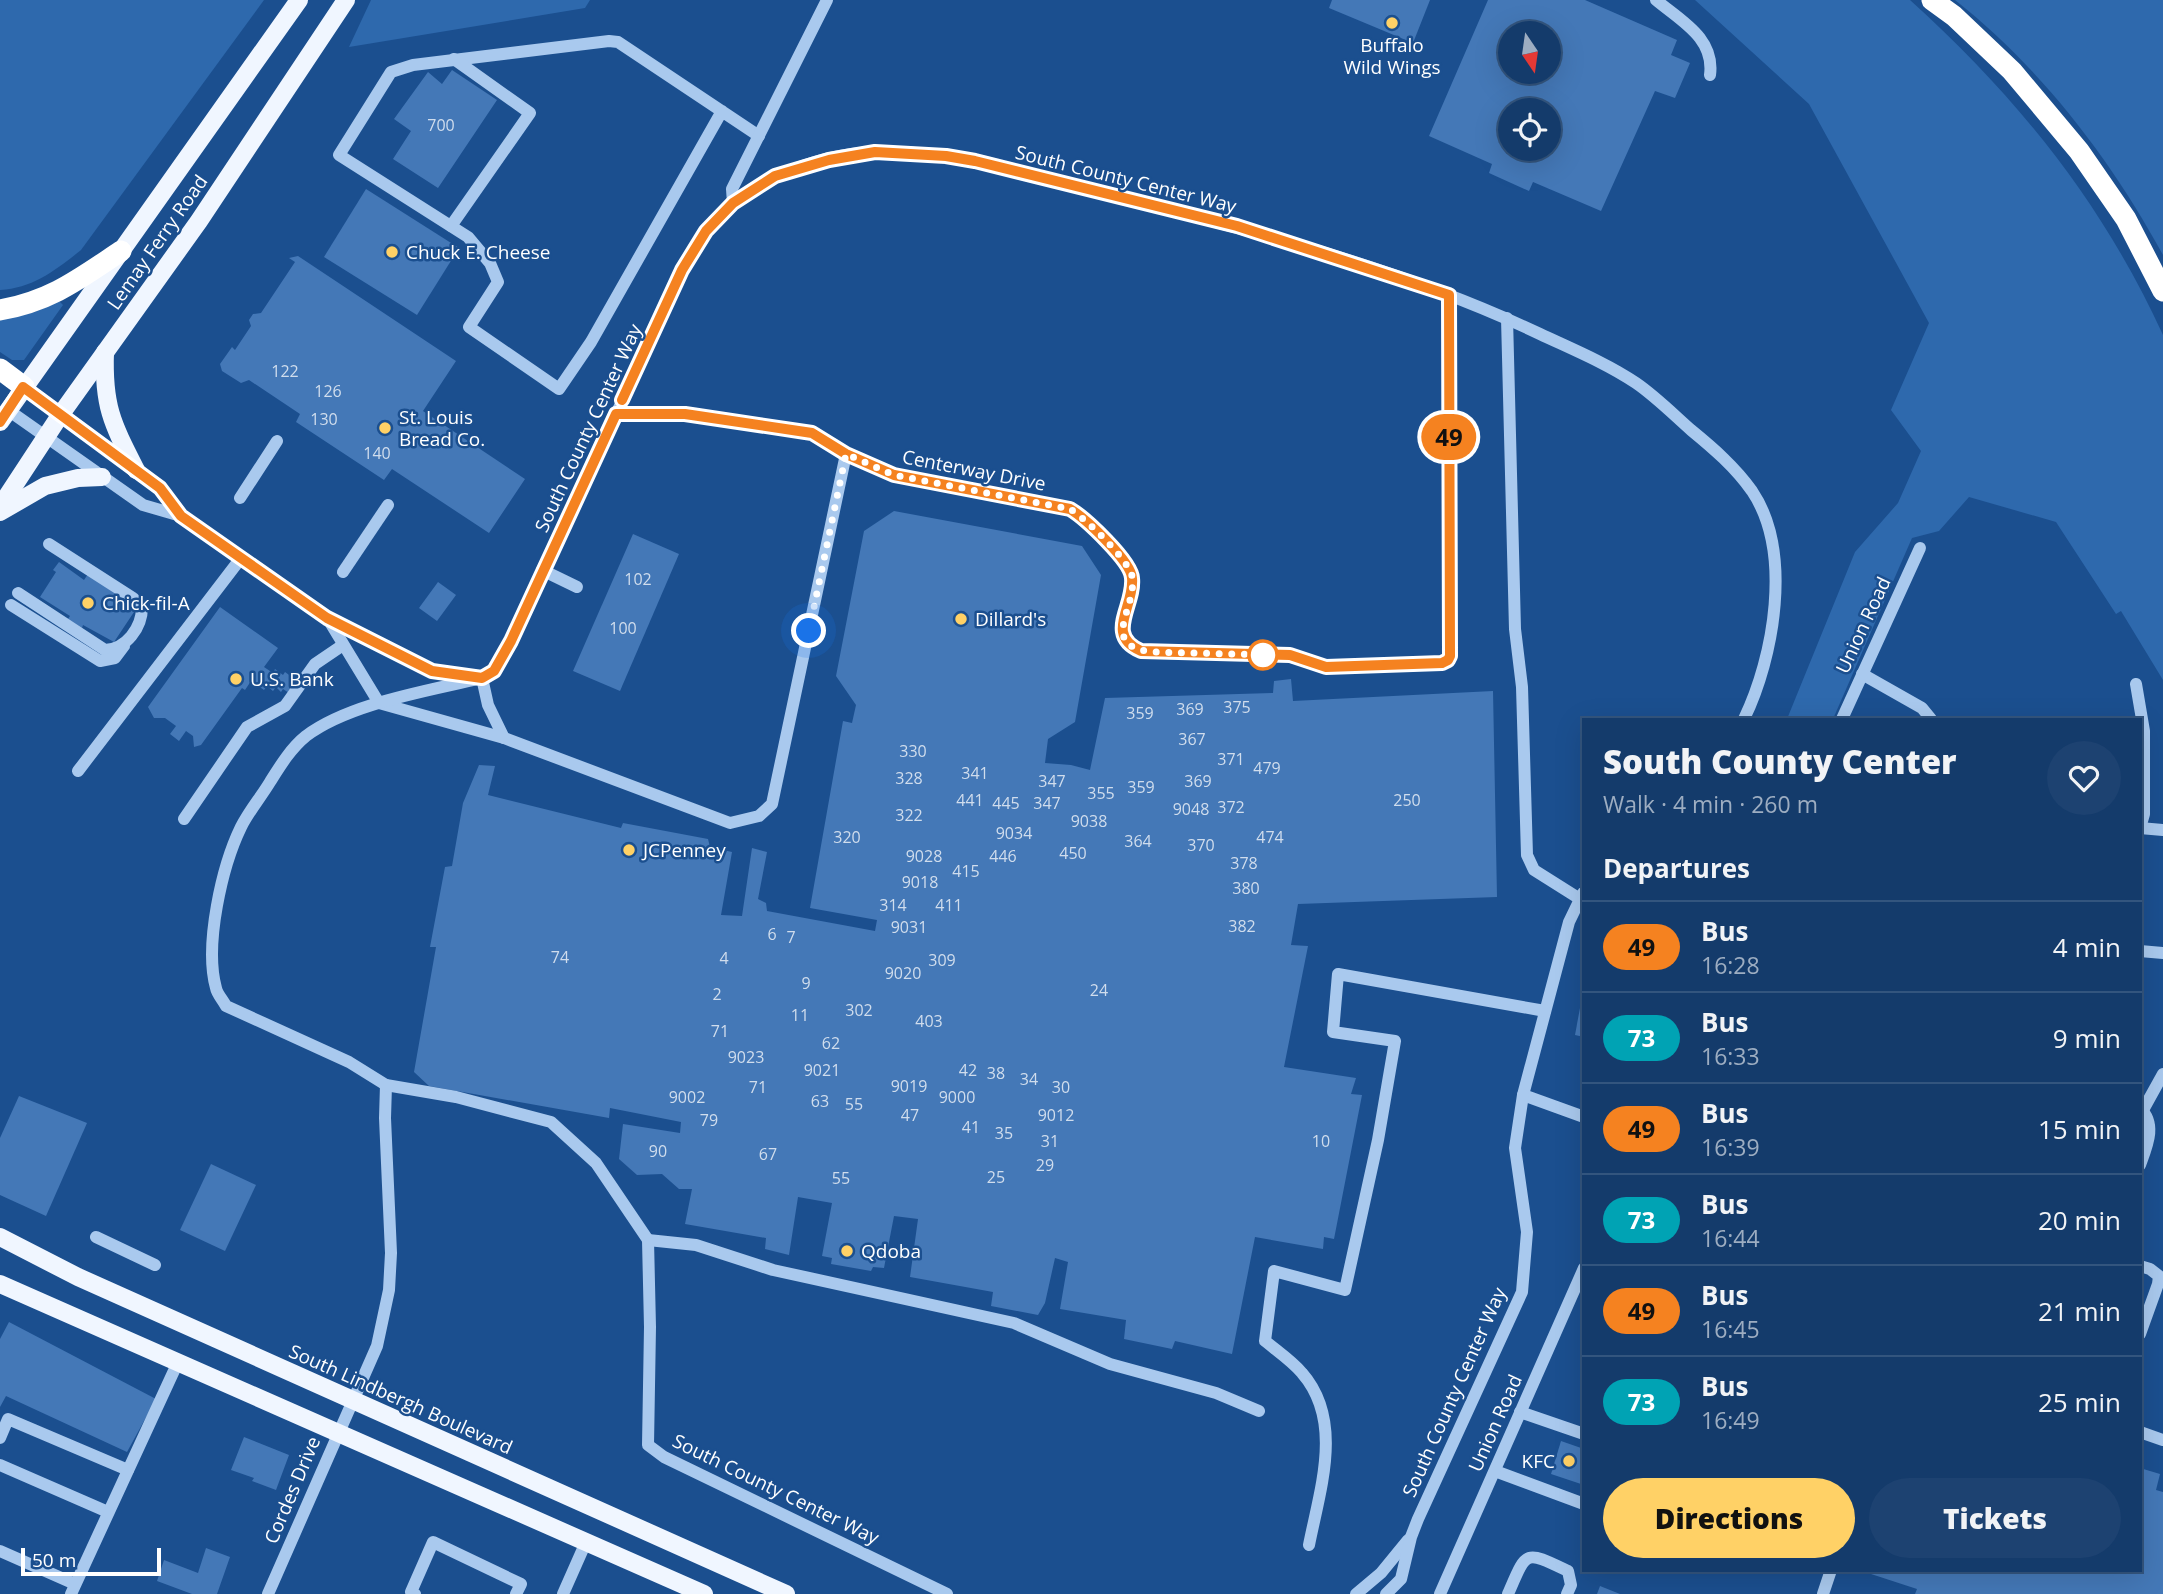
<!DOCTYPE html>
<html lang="en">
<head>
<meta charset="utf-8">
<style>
  :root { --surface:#143b6b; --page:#1d4271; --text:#f1f3f6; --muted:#9dadc1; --line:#33557e; --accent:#ffd166 }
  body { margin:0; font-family:"Open Sans",sans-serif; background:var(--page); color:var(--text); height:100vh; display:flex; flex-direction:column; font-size:26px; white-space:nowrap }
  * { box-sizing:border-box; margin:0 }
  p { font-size:23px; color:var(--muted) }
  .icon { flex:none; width:38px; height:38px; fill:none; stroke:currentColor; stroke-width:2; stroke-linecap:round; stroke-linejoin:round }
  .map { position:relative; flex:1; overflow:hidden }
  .drawer { position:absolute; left:1582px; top:718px; width:560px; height:854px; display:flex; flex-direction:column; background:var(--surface); border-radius:0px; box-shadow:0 7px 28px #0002,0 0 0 2px var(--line) }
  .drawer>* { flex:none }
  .badge { padding:0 14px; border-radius:23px; font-size:24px; line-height:46px }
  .needle { width:46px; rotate:167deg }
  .buttons { position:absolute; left:1498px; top:21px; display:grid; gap:14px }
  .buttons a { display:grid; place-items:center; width:63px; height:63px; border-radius:50%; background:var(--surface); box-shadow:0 7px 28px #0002,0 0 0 2px var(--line); font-size:35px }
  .scale { position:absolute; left:21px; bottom:18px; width:140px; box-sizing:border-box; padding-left:7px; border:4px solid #fff; border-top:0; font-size:19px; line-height:24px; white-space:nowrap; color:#fff; -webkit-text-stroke:5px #1b4f8f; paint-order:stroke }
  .you { position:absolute; width:35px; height:35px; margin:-18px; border:5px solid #fff; border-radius:50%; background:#1a73e8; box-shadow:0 0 0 10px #1a73e833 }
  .map>.badge { position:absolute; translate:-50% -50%; box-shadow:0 0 0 4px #fff }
  h2 { padding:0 21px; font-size:26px; line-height:63px }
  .round { display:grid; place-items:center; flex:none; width:74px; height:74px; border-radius:37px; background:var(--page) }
  .overview { display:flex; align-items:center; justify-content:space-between; height:119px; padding:0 21px }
  h1 { font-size:33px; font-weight:800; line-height:52px }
  .primary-button { display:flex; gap:14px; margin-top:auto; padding:14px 21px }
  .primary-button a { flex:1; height:80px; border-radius:42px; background:var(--accent); color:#111; font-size:28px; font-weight:800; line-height:80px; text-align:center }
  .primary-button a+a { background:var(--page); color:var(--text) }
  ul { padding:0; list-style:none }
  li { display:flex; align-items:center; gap:21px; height:91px; padding:0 21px; border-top:2px solid var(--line) }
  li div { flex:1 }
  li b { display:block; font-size:26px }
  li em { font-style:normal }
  li .badge { min-width:77px; font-weight:700; text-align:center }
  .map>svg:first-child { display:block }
  .green { fill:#2e69ad }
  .building { fill:#4478b7; fill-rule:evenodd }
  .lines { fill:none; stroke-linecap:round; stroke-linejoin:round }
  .minor { stroke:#a9c9ee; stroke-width:12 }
  .major { stroke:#f0f6ff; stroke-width:18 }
  .highway { stroke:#fff; stroke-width:21 }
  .line-casing { stroke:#fff; stroke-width:16 }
  .line { stroke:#f58220; stroke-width:10 }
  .walk { stroke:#fff; stroke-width:7; stroke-dasharray:0 12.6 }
  .poi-dot { fill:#ffd166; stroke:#1b4f8f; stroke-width:2.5 }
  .stop-dot { fill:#fff; stroke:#f58220; stroke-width:3.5 }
  .labels { text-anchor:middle; stroke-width:5; stroke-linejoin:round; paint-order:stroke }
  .number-label { font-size:16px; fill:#d0dded }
  .poi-label { font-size:19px; fill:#fff; stroke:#1b4f8f; text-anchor:start }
  .street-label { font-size:19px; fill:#fff; stroke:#1b4f8f }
</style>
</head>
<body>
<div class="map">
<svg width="2163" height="1594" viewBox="0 0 2163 1594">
  <rect width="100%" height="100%" fill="#1b4f8f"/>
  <!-- green -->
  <g class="green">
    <path d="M0,0H264L81,250C56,270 33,288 0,290Z"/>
    <polygon points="371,0 590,0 585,8 349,47"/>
    <path d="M1695,0H1910C2018,98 2102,202 2163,335V680L2121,611L2116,614L2056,522L1969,497L1939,531L1912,538L1833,719H1787L1855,552L1898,503L1921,451L1891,410L1929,323L1809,104Z"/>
    <path d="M1955,0H2163V255C2111,159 2041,68 1955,0Z"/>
    <polygon points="59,301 63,305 24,360 12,360 0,352 0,320 35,312"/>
  </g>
  <!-- building -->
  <g class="building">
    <polygon points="1332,0 1430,0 1413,43 1329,8"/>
    <path d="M1488,0H1585L1677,40L1671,55L1690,63L1675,98L1655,91L1601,211L1533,182L1529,191L1489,173L1492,164L1429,136ZM1510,33H1549V72H1510ZM1510,110H1549V149H1510Z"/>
    <polygon points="452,70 497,100 438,188 393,159 411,131 394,119 428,72 442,84"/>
    <polygon points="366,189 459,248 417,315 324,257"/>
    <polygon points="298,256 456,361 423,411 525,479 489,533 392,469 384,480 296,422 300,414 249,380 241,383 222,371 220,364 232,347 235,350 251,326 249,320 253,314 261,313 295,262 289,258"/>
    <polygon points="894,511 1082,546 1101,575 1075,722 1048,739 1045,763 1071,765 1090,770 1105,698 1273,693 1274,681 1291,679 1293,701 1493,691 1497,897 1298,904 1291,945 1308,946 1284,1067 1356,1078 1351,1094 1362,1095 1334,1239 1324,1237 1323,1249 1255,1237 1232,1354 1175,1341 1172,1349 1124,1339 1126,1320 1060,1309 1068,1262 1055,1258 1045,1303 1038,1315 991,1306 993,1292 910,1277 918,1219 894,1216 884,1268 873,1267 871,1271 831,1264 832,1258 822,1256 832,1203 798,1197 789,1255 765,1249 766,1238 685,1224 692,1189 679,1189 662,1174 637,1175 619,1159 623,1124 680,1133 681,1122 610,1108 609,1118 429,1086 414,1072 436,947 430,947 445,867 452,866 463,803 479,765 495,766 488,795 621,828 623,823 708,839 710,847 732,852 721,915 742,916 752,848 767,852 758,899 766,903 767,911 875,931 877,920 810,908 843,721 852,723 856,705 836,676 864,531"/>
    <polygon points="633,534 679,554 620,691 573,671"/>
    <polygon points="59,562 84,580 88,574 126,601 124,605 134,612 114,642 83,625 82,628 68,619 70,616 40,597 56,572 53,570"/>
    <polygon points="438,582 456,595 437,621 419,608"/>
    <polygon points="220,607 278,648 264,667 273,673 275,669 283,675 285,672 292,677 295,673 307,681 295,697 283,689 281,692 276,687 273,691 267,686 264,690 251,681 245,690 242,688 201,745 194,747 193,736 186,731 179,741 170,734 176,726 165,718 154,718 148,707"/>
    <polygon points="1582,997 1584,997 1584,1037 1575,1035"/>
    <polygon points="19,1096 87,1123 46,1216 0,1195 0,1138"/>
    <polygon points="211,1164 256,1185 225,1251 180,1230"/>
    <polygon points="9,1322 156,1399 127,1452 6,1396 0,1407 0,1339"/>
    <polygon points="244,1437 289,1455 276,1490 252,1481 254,1478 231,1470"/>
    <polygon points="1561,1441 1584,1449 1584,1485 1551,1474"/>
    <polygon points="2140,1468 2160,1474 2156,1490 2163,1492 2163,1594 1915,1594 1917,1589 1871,1574 1873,1570 2140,1570"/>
    <polygon points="206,1548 230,1557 217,1594 192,1594 157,1581 164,1560 198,1573"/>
    <polygon points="1600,1586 1620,1594 1597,1594"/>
  </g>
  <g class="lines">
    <!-- minor -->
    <g class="minor">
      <path d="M1656,0C1681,21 1715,38 1710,75"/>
      <polyline points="722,111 591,342 559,389 469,327 498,282 490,263 468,237 339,155 391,72 413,65 609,41 618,42 759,136"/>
      <polyline points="733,203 732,189 827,0"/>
      <polyline points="451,226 530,113 454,59"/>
      <polyline points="1507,318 1515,629 1522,687 1527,855 1534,870 1580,899"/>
      <polyline points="24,387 160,488 181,516 327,618 432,671 473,677"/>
      <polyline points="8,410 143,505 181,516"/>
      <path d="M616,414H686L812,433L846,454L894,475L1070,509C1085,518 1131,561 1132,578C1135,606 1105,635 1141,651L1290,655L1326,668L1442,663L1448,660L1450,656L1449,295"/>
      <polyline points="240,498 277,441"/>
      <polyline points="542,570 577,587"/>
      <polyline points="343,572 388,505"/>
      <path d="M18,593L105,650C126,649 142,628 142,607L133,598L49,544"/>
      <polyline points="11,605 100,661 115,658 124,646"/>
      <polyline points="328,619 379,703"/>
      <polyline points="1862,674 1922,708 1931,719"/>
      <polyline points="482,678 488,705 504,738"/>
      <polyline points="2136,684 2144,731 2144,814 2140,828"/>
      <polyline points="379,703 504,738 730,823 759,816 772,804 846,454"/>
      <polyline points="1842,719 1920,548"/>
      <polyline points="78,771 241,558"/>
      <polyline points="184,819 247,727 285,706 315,664 343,645"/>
      <polyline points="2140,828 2163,830"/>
      <polyline points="1583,893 1569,922 1523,1095 1584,1117"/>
      <polyline points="2140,951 2163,953"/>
      <path d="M2140,1108C2157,1124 2147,1146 2140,1165"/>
      <polyline points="2143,1110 2163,1074"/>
      <polyline points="96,1237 155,1265"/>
      <polyline points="648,1240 696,1245 773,1270 1014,1323 1110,1364 1216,1393 1259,1411"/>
      <polyline points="2140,1266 2150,1269 2159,1276 2158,1284 2140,1334"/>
      <polyline points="1520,1412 1584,1434"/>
      <polyline points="2140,1432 2163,1440"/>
      <polyline points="0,1438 8,1419 128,1470"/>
      <polyline points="0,1465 108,1512"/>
      <polyline points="1495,1471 1584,1504"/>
      <path d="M1309,1545C1320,1489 1344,1421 1302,1373C1292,1361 1277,1351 1265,1341L1274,1271L1345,1290L1378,1140L1395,1041L1333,1032L1338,974L1545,1011"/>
      <polyline points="0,1551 75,1584"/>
      <polyline points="71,1594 178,1362"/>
      <polyline points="268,1594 377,1346 389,1290 391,1253 385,1118 386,1085"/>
      <polyline points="415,1594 411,1592 433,1542 521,1584 516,1594"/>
      <polyline points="563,1594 586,1542"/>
      <path d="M947,1594L664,1457L648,1445L650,1327L648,1240L596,1163L551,1122L456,1097L386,1085L349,1062L226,1006C223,1000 217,994 216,988C204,945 222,866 241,827C249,811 261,797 270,782C280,766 291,748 306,736C350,703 429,691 482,678L493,671L511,641L683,270C690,258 696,244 705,233C741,183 816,154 875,152C955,149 1032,176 1108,195C1255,231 1403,269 1540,334C1572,349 1606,363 1636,383C1655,396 1673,414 1691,430C1713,448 1735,467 1752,491C1793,552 1774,657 1744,719"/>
      <polyline points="1356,1594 1381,1573 1408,1540"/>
      <polyline points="1386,1594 1401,1579 1411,1537 1418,1519 1522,1292 1527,1232 1515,1148 1523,1095"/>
      <polyline points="1440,1594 1584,1268"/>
      <path d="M1508,1594C1527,1550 1524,1550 1568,1571L1571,1585L1567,1594"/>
      <polyline points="1823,1594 1831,1570"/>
    </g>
    <!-- major -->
    <g class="major">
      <path d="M105,352C103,406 112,423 136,470"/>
      <polyline points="0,422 299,0"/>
      <polyline points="0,507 61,414 199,221 346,0"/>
      <polyline points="0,512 45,486 78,478 102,477"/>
      <polyline points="0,1237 78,1277 786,1594"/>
      <polyline points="0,1284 704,1594"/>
    </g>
    <!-- highway -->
    <g class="highway">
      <polyline points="1932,0 1954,16 2012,71 2079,151 2126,219 2163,291"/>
      <path d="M0,310C51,301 79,279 121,251"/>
      <polyline points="0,369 24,387"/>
    </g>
  </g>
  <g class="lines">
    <!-- line casing -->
    <g class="line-casing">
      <path id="line" d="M0,422L23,387L160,488L181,516L327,618L432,671L482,678L494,671L511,641L616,414H685L812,433L846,454L894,475L1070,509C1085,518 1131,561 1132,578C1135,606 1104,635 1141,651L1290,655L1326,667L1442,663L1448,660L1450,656L1449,295L1237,226L975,161L946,156L875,152L829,160L775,176L733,203L706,231L682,270L622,400"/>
    </g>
    <!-- line -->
    <use href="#line" class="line"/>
    <!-- walk -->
    <path class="walk" d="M809,631L846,454L894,475L1070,509C1085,518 1128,559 1132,576C1138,608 1096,647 1154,652L1271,655H1263"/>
  </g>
  <!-- markers -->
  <g class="poi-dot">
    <circle cx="1392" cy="23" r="7"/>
    <circle cx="392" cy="252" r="7"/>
    <circle cx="385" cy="428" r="7"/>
    <circle cx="88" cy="603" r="7"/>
    <circle cx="961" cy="619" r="7"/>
    <circle cx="236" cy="679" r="7"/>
    <circle cx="629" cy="850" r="7"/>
    <circle cx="847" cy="1251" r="7"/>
    <circle cx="1569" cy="1461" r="7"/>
  </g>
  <circle class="stop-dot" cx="1263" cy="655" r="14"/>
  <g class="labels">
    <!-- number labels -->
    <g class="number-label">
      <text x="441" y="131">700</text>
      <text x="285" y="377">122</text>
      <text x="328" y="397">126</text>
      <text x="324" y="425">130</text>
      <text x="377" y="459">140</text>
      <text x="638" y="585">102</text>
      <text x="623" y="634">100</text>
      <text x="1237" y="713">375</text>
      <text x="1190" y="715">369</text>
      <text x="1140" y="719">359</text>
      <text x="1192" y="745">367</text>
      <text x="913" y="757">330</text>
      <text x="1231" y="765">371</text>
      <text x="1267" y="774">479</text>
      <text x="975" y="779">341</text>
      <text x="909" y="784">328</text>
      <text x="1052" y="787">347</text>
      <text x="1198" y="787">369</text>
      <text x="1141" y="793">359</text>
      <text x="1101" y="799">355</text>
      <text x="970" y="806">441</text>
      <text x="1407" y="806">250</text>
      <text x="1006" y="809">445</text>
      <text x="1047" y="809">347</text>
      <text x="1231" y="813">372</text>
      <text x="1191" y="815">9048</text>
      <text x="909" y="821">322</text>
      <text x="1089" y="827">9038</text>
      <text x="1014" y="839">9034</text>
      <text x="847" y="843">320</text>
      <text x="1270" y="843">474</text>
      <text x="1138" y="847">364</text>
      <text x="1201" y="851">370</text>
      <text x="1073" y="859">450</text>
      <text x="924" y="862">9028</text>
      <text x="1003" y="862">446</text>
      <text x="1244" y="869">378</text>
      <text x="966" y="877">415</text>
      <text x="920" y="888">9018</text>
      <text x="1246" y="894">380</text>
      <text x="893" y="911">314</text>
      <text x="949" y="911">411</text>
      <text x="1242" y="932">382</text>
      <text x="909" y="933">9031</text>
      <text x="772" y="940">6</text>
      <text x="791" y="943">7</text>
      <text x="560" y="963">74</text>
      <text x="724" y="964">4</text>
      <text x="942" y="966">309</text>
      <text x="903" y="979">9020</text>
      <text x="806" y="989">9</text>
      <text x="1099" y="996">24</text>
      <text x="717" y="1000">2</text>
      <text x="859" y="1016">302</text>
      <text x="800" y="1021">11</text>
      <text x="929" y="1027">403</text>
      <text x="720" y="1037">71</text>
      <text x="831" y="1049">62</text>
      <text x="746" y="1063">9023</text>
      <text x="822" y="1076">9021</text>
      <text x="968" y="1076">42</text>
      <text x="996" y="1079">38</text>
      <text x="1029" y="1085">34</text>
      <text x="909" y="1092">9019</text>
      <text x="758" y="1093">71</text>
      <text x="1061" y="1093">30</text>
      <text x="687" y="1103">9002</text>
      <text x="957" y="1103">9000</text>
      <text x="820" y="1107">63</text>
      <text x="854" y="1110">55</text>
      <text x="910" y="1121">47</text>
      <text x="1056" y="1121">9012</text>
      <text x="709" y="1126">79</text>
      <text x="971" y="1133">41</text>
      <text x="1004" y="1139">35</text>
      <text x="1050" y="1147">31</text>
      <text x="1321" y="1147">10</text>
      <text x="658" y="1157">90</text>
      <text x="768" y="1160">67</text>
      <text x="1045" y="1171">29</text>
      <text x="996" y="1183">25</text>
      <text x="841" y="1184">55</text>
    </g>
    <!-- poi labels -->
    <g class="poi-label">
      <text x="1392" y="52" text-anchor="middle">Buffalo<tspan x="1392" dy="22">Wild Wings</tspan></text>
      <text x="406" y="259">Chuck E. Cheese</text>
      <text x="399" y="424">St. Louis<tspan x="399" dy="22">Bread Co.</tspan></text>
      <text x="102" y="610">Chick-fil-A</text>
      <text x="975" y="626">Dillard's</text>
      <text x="250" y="686">U.S. Bank</text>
      <text x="643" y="857">JCPenney</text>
      <text x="861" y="1258">Qdoba</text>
      <text x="1555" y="1468" text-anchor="end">KFC</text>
    </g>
    <!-- street labels -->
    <g class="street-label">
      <text transform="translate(1126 179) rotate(14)" y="7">South County Center Way</text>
      <text transform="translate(157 242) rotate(-55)" y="7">Lemay Ferry Road</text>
      <text transform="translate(588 428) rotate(-65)" y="7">South County Center Way</text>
      <text transform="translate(974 470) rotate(11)" y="7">Centerway Drive</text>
      <text transform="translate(1863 625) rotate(-65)" y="7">Union Road</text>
      <text transform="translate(1454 1392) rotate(-66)" y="7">South County Center Way</text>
      <text transform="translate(401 1399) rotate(24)" y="7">South Lindbergh Boulevard</text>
      <text transform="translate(1495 1423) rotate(-66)" y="7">Union Road</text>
      <text transform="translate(776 1489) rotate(26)" y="7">South County Center Way</text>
      <text transform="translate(292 1490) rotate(-67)" y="7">Cordes Drive</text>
    </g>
  </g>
</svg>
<div class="buttons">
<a><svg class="needle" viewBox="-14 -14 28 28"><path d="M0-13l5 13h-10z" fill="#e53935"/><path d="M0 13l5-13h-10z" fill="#9dadc1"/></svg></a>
<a><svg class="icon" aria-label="locate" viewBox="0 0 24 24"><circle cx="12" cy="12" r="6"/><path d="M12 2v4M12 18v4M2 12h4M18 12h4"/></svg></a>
</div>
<div class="scale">50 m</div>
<div class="you" style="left:809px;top:631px"></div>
<b class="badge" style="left:1449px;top:437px;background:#f58220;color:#111">49</b>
<section class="drawer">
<div class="overview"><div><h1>South County Center</h1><p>Walk · 4 min · 260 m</p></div><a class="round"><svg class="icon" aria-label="heart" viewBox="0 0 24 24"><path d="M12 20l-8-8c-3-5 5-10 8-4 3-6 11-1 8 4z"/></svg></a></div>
<h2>Departures</h2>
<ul>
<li><span class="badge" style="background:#f58220;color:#111">49</span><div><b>Bus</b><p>16:28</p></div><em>4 min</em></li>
<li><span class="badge" style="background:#00a3b4;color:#fff">73</span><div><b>Bus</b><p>16:33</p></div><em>9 min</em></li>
<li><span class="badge" style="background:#f58220;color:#111">49</span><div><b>Bus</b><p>16:39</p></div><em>15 min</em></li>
<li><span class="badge" style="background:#00a3b4;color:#fff">73</span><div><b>Bus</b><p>16:44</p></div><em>20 min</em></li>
<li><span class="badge" style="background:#f58220;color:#111">49</span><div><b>Bus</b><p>16:45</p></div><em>21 min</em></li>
<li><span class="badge" style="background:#00a3b4;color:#fff">73</span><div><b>Bus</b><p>16:49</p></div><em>25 min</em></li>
</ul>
<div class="primary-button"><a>Directions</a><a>Tickets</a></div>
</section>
</div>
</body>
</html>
